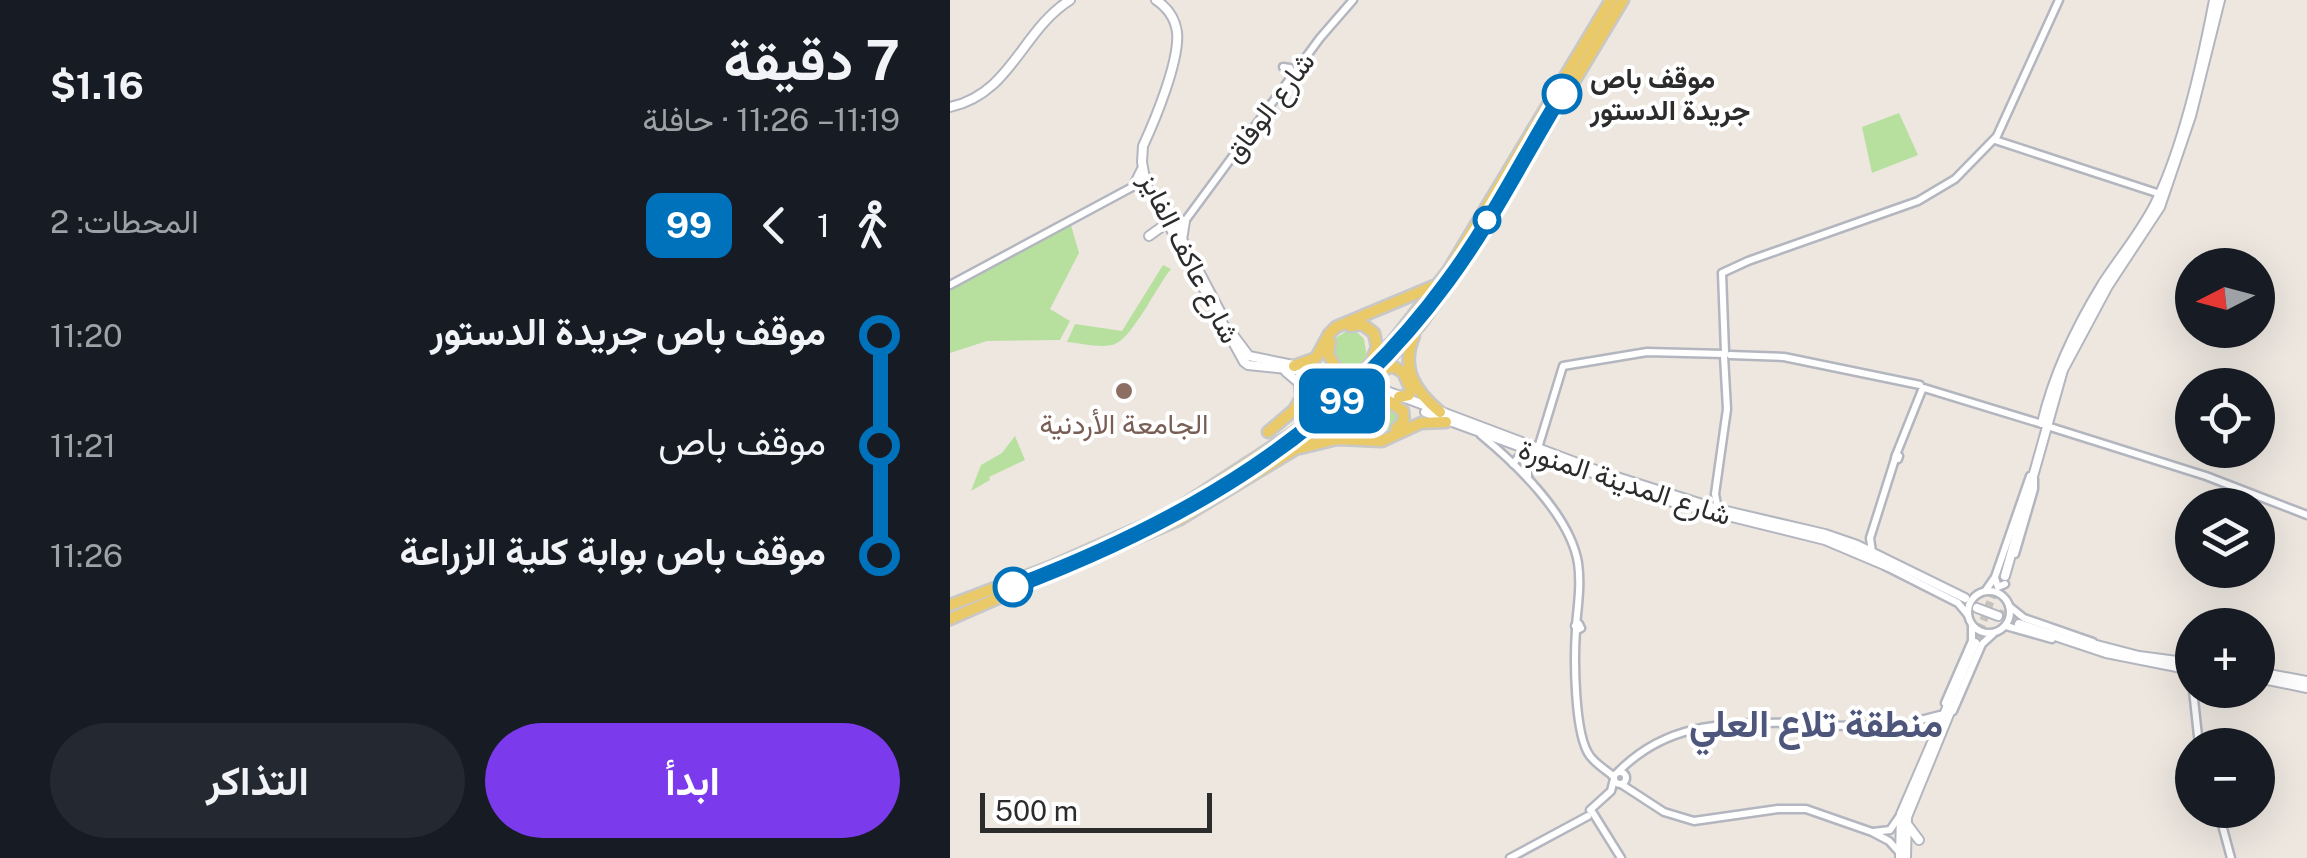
<!DOCTYPE html>
<html lang="ar">
<head>
<meta charset="utf-8">
<style>
  :root { --surface:#171b24; --page:#242831; --text:#f1f3f6; --muted:#9ea1a6; --accent:#7c3aed }
  body { margin:0; font-family:"Public Sans",Vazirmatn,sans-serif; background:var(--page); color:var(--text); direction:rtl; height:100vh; display:flex; flex-direction:column; font-size:38px; white-space:nowrap }
  * { box-sizing:border-box; margin:0 }
  p { font-size:32px; color:var(--muted) }
  .icon { flex:none; width:55px; height:55px; fill:none; stroke:currentColor; stroke-width:2; stroke-linecap:round; stroke-linejoin:round }
  .map { position:relative; flex:1; overflow:hidden; direction:ltr }
  .drawer { display:flex; flex-direction:column; background:var(--surface); width:950px }
  .drawer>* { flex:none }
  .badge { padding:0 20px; border-radius:15px; font-size:35px; line-height:65px }
  .needle { width:65px; rotate:264deg }
  .tools { position:absolute; left:1225px; top:248px; display:grid; gap:20px }
  .tools a { display:grid; place-items:center; width:100px; height:100px; border-radius:50%; background:var(--surface); box-shadow:0 10px 40px #0002; font-size:50px }
  .scale { position:absolute; left:30px; bottom:25px; width:232px; box-sizing:border-box; padding-left:10px; border:5px solid #2c2c2c; border-top:0; font-size:28px; line-height:35px; white-space:nowrap; color:#2c2c2c; -webkit-text-stroke:8px #fff; paint-order:stroke }
  .map>.badge { position:absolute; translate:-50% -50%; box-shadow:0 0 0 5px #fff }
  .legs { display:flex; align-items:center; gap:15px; height:110px; padding:0 50px; font-size:32px }
  .legs p { margin-inline-start:auto }
  .head { display:flex; align-items:center; justify-content:space-between; height:170px; padding:0 50px }
  h1 { font-size:55px; font-weight:700; line-height:75px }
  .action { display:flex; gap:20px; margin-top:auto; padding:20px 50px }
  .action a { flex:1; height:115px; border-radius:60px; background:var(--accent); color:#fff; font-size:40px; font-weight:700; line-height:115px; text-align:center }
  .action a+a { background:var(--page); color:var(--text) }
  ul { padding:0 50px; list-style:none }
  li { display:flex; align-items:center; gap:35px; height:110px; font-size:38px }
  li i { display:grid; place-items:center; width:15px; height:100%; margin:0 12px; background:currentColor }
  li i::after { content:''; width:25px; height:25px; margin:-12px; border:8px solid; border-radius:50%; background:var(--surface) }
  li p { margin-inline-start:auto }
  li:first-child i { background:linear-gradient(#0000 50%,currentColor 0) }
  li:last-child i { background:linear-gradient(currentColor 50%,#0000 0) }
  main { display:flex; flex:1; min-height:0 }
  .map>svg:first-child { display:block }
  .green { fill:#b7e09f }
  .lines { fill:none; stroke-linecap:round; stroke-linejoin:round }
  .secondary-tunnel { stroke:#c6c2bc; stroke-width:8; stroke-dasharray:8 4; stroke-linecap:butt }
  .tertiary-casing { stroke:#b3b6bf; stroke-width:11 }
  .secondary-casing { stroke:#b3b6bf; stroke-width:12 }
  .primary-casing { stroke:#c8c8c8; stroke-width:15 }
  .tertiary { stroke:#fff; stroke-width:6 }
  .secondary { stroke:#fff; stroke-width:8 }
  .primary { stroke:#eac968; stroke-width:10 }
  .secondary-bridge-casing { stroke:#b3b6bf; stroke-width:12; stroke-linecap:butt }
  .secondary-bridge { stroke:#fff; stroke-width:8 }
  .line-1-casing { stroke:#fff; stroke-width:22 }
  .line-1 { stroke:#0072bc; stroke-width:15 }
  .stop-1-dot { fill:#fff; stroke:#0072bc; stroke-width:5 }
  .education-dot { fill:#8d6e63; stroke:#fff; stroke-width:4 }
  .labels { text-anchor:middle; stroke-width:8; stroke-linejoin:round; paint-order:stroke }
  .stop-label { font-size:28px; font-weight:bold; fill:#2c2c2c; stroke:#fff; text-anchor:start }
  .street-label { font-size:28px; fill:#2c2c2c; stroke:#fff }
  .education-label { font-size:28px; fill:#785e54; stroke:#fff }
  .district-label { font-size:38px; font-weight:bold; fill:#4e577b; stroke:#fff }
</style>
</head>
<body>
<main>
<div class="map">
<svg width="1357" height="858" viewBox="0 0 1357 858">
  <rect width="100%" height="100%" fill="#ede7e0"/>
  <!-- green -->
  <g class="green">
    <polygon points="949,113 968,155 922,173 912,127"/>
    <polygon points="121,225 129,253 100,309 120,321 110,340 37,341 0,353 0,290"/>
    <path d="M213,265L221,269C207,286 182,338 165,344C152,349 131,343 117,342L125,324L172,331Z"/>
    <polygon points="397,331 408,333 414,339 417,358 404,373 395,371 382,358 384,339"/>
    <polygon points="413,393 443,404 452,413 447,425 426,435 400,434 392,416"/>
    <polygon points="65,436 75,460 39,477 40,480 21,491 31,465 52,453"/>
  </g>
  <g class="lines">
    <!-- secondary-tunnel -->
    <g class="secondary-tunnel">
      <polyline points="1049,613 1070,620"/>
      <polyline points="1025,643 1051,573"/>
    </g>
    <!-- tertiary casing -->
    <g class="tertiary-casing">
      <g id="tertiary">
        <polyline points="333,67 340,68 344,76"/>
        <polyline points="1045,140 1210,194"/>
        <polyline points="222,233 235,221 370,38 403,0"/>
        <polyline points="0,285 199,178"/>
        <polyline points="775,352 772,273 798,261 968,201 1005,179 1047,136 1109,0"/>
        <polyline points="780,355 834,357 970,385"/>
        <polyline points="974,388 1092,424"/>
        <polyline points="1097,426 1256,476 1357,515"/>
        <path d="M531,435C566,464 620,515 628,563C631,584 628,604 626,625"/>
        <polyline points="588,448 613,366 697,352 774,354"/>
        <polyline points="946,455 972,390"/>
        <polygon points="946,455 949,456 948,459 945,458"/>
        <polyline points="563,464 570,455 578,461"/>
        <polyline points="578,477 578,461 593,457"/>
        <polyline points="768,509 765,494 777,409 774,356"/>
        <polyline points="922,552 920,538 945,459"/>
        <polyline points="1065,554 1084,489 1084,479"/>
        <polyline points="935,566 1008,603 1018,615"/>
        <polyline points="1045,578 1048,587 1055,584"/>
        <polyline points="1036,590 1045,577 1080,476"/>
        <circle cx="1039" cy="612" r="21"/>
        <polyline points="1059,606 1074,618 1143,642"/>
        <polygon points="629,624 631,628 627,630 625,626"/>
        <polyline points="1056,626 1102,639"/>
        <path d="M626,630C624,657 624,735 640,756C646,764 656,770 664,777"/>
        <polyline points="1243,690 1249,745"/>
        <polyline points="995,703 1022,641 1022,626"/>
        <polyline points="1003,711 1032,644 1043,634"/>
        <rect x="863" y="721" width="5" height="5"/>
        <polyline points="967,721 990,715"/>
        <polyline points="868,726 969,725 980,729 983,736"/>
        <path d="M669,771C725,715 789,725 862,722"/>
        <circle cx="670" cy="778" r="6"/>
        <polyline points="671,784 714,812 744,821 828,809 856,809 922,832 939,841 949,852"/>
        <polyline points="640,810 661,791 664,779"/>
        <polyline points="1268,810 1281,858"/>
        <polyline points="643,813 671,858"/>
        <polyline points="923,832 940,830 951,814"/>
        <polyline points="560,858 638,816"/>
      </g>
    </g>
    <!-- secondary casing -->
    <g class="secondary-casing">
      <g id="secondary">
        <path d="M206,0C218,8 225,18 227,32C230,60 205,120 193,146L192,162L196,184L294,362L298,365L364,372L390,380"/>
        <path d="M0,107C61,94 72,30 120,0"/>
        <polyline points="184,185 192,169"/>
        <polyline points="199,236 217,223"/>
        <polyline points="232,239 272,315"/>
        <polyline points="232,240 235,221"/>
        <polyline points="281,332 299,356 343,365"/>
        <polyline points="336,372 349,383 350,396"/>
        <polyline points="426,387 654,473 768,509 875,534 907,545 1015,598"/>
        <polyline points="475,412 725,503 875,540 939,567"/>
        <path d="M1092,423C1104,372 1126,327 1153,283C1170,257 1190,233 1204,206C1233,149 1252,63 1264,0"/>
        <polyline points="1055,576 1113,370 1158,286 1210,207 1241,116 1270,0"/>
        <polyline points="1027,608 1048,616"/>
        <polyline points="1069,624 1156,653 1242,670"/>
        <polyline points="1139,643 1189,656 1242,663"/>
        <polyline points="1308,672 1357,681"/>
        <polyline points="1308,678 1357,688"/>
        <polyline points="957,824 969,840"/>
        <polyline points="950,858 951,814 1025,643"/>
        <polyline points="956,858 957,817 1002,707"/>
      </g>
    </g>
    <!-- primary casing -->
    <g class="primary-casing">
      <g id="primary">
        <polyline points="400,326 412,324 424,333 427,347 423,357"/>
        <path d="M464,336C450,368 465,391 490,412"/>
        <polyline points="380,342 378,354 389,373"/>
        <polyline points="344,366 366,358 379,334 386,327 484,286"/>
        <polyline points="431,371 442,366 453,372 461,390 459,395 449,397"/>
        <polyline points="374,375 357,381 355,395 363,404 379,403"/>
        <polyline points="428,394 453,411 454,421 446,429"/>
        <path d="M396,410C386,422 391,433 406,437"/>
        <polyline points="318,432 344,410 354,393"/>
        <polyline points="350,448 387,439 432,441 471,423 496,422"/>
        <polyline points="0,605 100,567 218,515 363,420 443,341 498,271 661,0"/>
        <polyline points="0,619 230,519 344,450 408,393 469,326 518,258 673,0"/>
      </g>
    </g>
    <!-- tertiary -->
    <use href="#tertiary" class="tertiary"/>
    <!-- secondary -->
    <use href="#secondary" class="secondary"/>
    <!-- primary -->
    <use href="#primary" class="primary"/>
    <!-- secondary-bridge casing -->
    <g class="secondary-bridge-casing">
      <g id="secondary-bridge">
        <polyline points="393,375 426,387"/>
        <polyline points="390,380 424,393"/>
      </g>
    </g>
    <!-- secondary-bridge -->
    <use href="#secondary-bridge" class="secondary-bridge"/>
  </g>
  <g class="lines">
    <!-- line-1 casing -->
    <g class="line-1-casing">
      <path id="line-1" d="M63,587C237,521 386,434 497,282C541,223 574,156 612,94"/>
    </g>
    <!-- line-1 -->
    <use href="#line-1" class="line-1"/>
  </g>
  <!-- markers -->
  <g class="stop-1-dot">
    <circle cx="612" cy="94" r="18"/>
    <circle cx="537" cy="220" r="12"/>
    <circle cx="63" cy="587" r="18"/>
  </g>
  <circle class="education-dot" cx="174" cy="391" r="10"/>
  <g class="labels">
    <!-- stop labels -->
    <g class="stop-label">
      <text x="640" y="88">موقف باص<tspan x="640" dy="32">جريدة الدستور</tspan></text>
    </g>
    <!-- street labels -->
    <g class="street-label">
      <text transform="translate(319 107) rotate(-53)" y="10">شارع الوفاق</text>
      <text transform="translate(240 258) rotate(63)" y="10">شارع عاكف الفايز</text>
      <text transform="translate(675 482) rotate(18)" y="10">شارع المدينة المنورة</text>
    </g>
    <!-- education labels -->
    <g class="education-label">
      <text x="174" y="434">الجامعة الأردنية</text>
    </g>
    <!-- district labels -->
    <g class="district-label">
      <text x="866" y="737">منطقة تلاع العلي</text>
    </g>
  </g>
</svg>
<div class="tools">
<a><svg class="needle" viewBox="-14 -14 28 28"><path d="M0-13l5 13h-10z" fill="#e53935"/><path d="M0 13l5-13h-10z" fill="#9ea1a6"/></svg></a>
<a><svg class="icon" aria-label="locate" viewBox="0 0 24 24"><circle cx="12" cy="12" r="6"/><path d="M12 2v4M12 18v4M2 12h4M18 12h4"/></svg></a>
<a><svg class="icon" aria-label="layers" viewBox="0 0 24 24"><path d="M12 4l9 5-9 5-9-5zM3 14l9 5 9-5"/></svg></a>
<a>+</a>
<a>−</a>
</div>
<div class="scale">500 m</div>
<b class="badge" style="left:392px;top:401px;background:#0072bc;color:#fff">99</b>
</div>
<section class="drawer">
<div class="head"><div><h1>7 دقيقة</h1><p>11:19 – 11:26 · حافلة</p></div><b>$1.16</b></div>
<div class="legs"><svg class="icon" aria-label="walk" viewBox="0 0 24 24"><circle cx="13" cy="4" r="2"/><path d="M13 8l-2 6 4 7M11 14l-3 7M7 12l3-4h3l4 4"/></svg>1<svg class="icon" aria-label="back" viewBox="0 0 24 24"><path d="M15 5l-7 7 7 7"/></svg><b class="badge" style="background:#0072bc;color:#fff">99</b><p>المحطات: 2</p></div>
<ul>
<li><i style="color:#0072bc"></i><b>موقف باص جريدة الدستور</b><p>11:20</p></li>
<li><i style="color:#0072bc"></i><span>موقف باص</span><p>11:21</p></li>
<li><i style="color:#0072bc"></i><b>موقف باص بوابة كلية الزراعة</b><p>11:26</p></li>
</ul>
<div class="action"><a>ابدأ</a><a>التذاكر</a></div>
</section>
</main>
</body>
</html>
